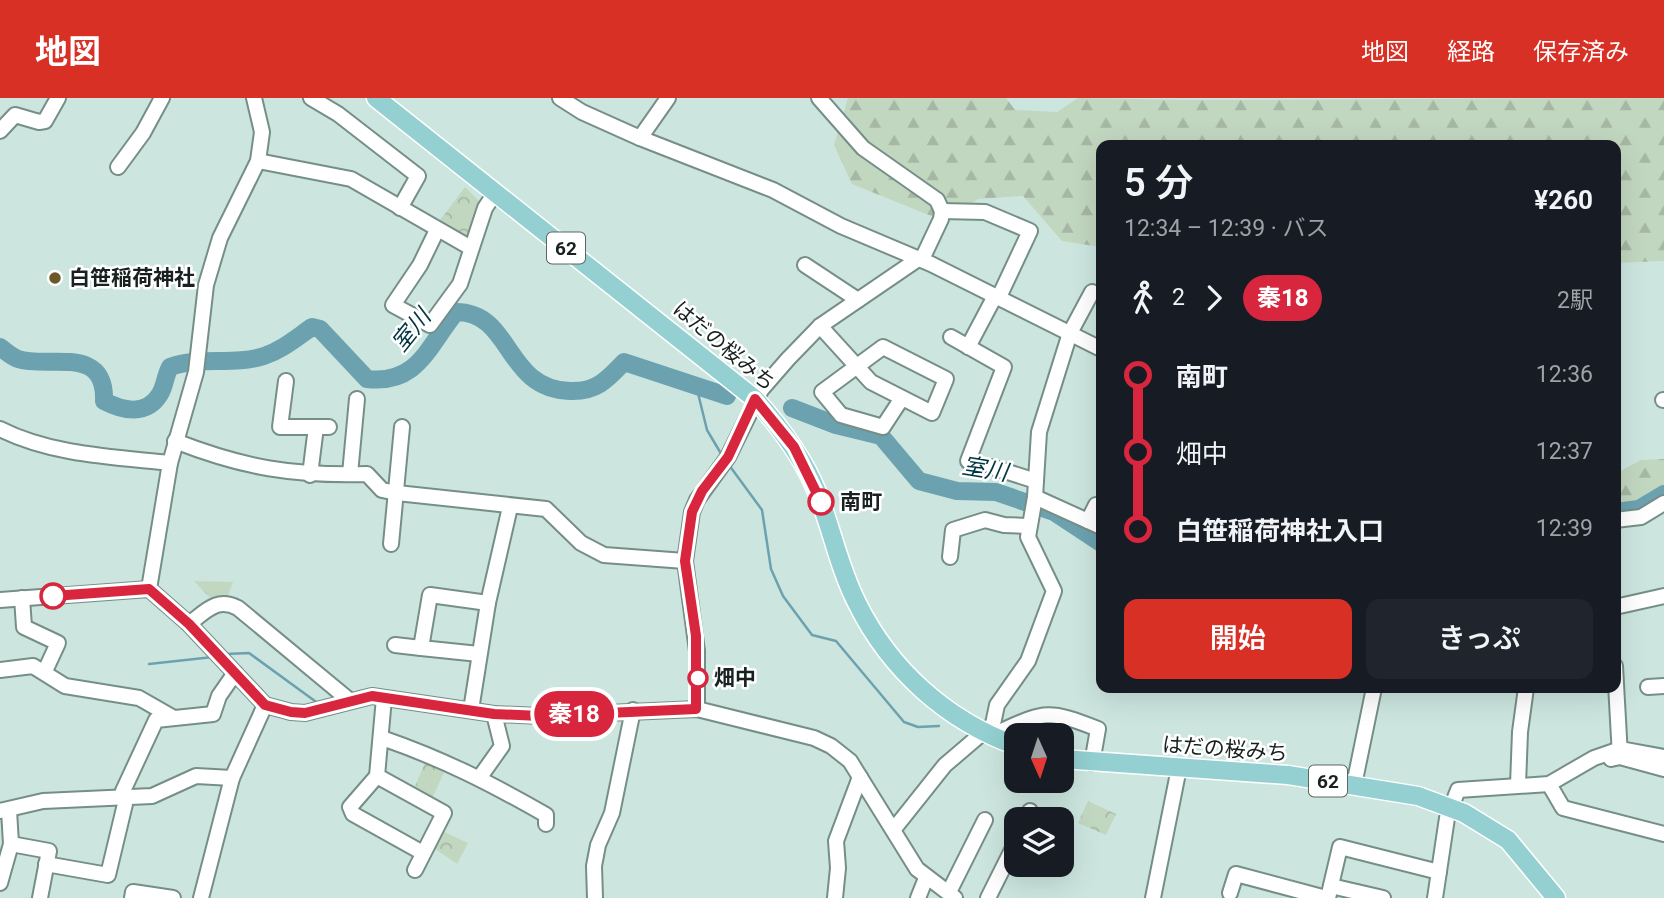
<!DOCTYPE html>
<html lang="ja">
<head>
<meta charset="utf-8">
<style>
  :root { --surface:#171b24; --page:#20242c; --text:#f1f3f6; --muted:#9ea1a6; --accent:#d93025 }
  body { margin:0; font-family:Roboto,"Noto Sans JP",sans-serif; background:var(--page); color:var(--text); height:100vh; display:flex; flex-direction:column; font-size:26px; white-space:nowrap }
  * { box-sizing:border-box; margin:0 }
  p { font-size:23px; color:var(--muted) }
  .icon { flex:none; width:38px; height:38px; fill:none; stroke:currentColor; stroke-width:2; stroke-linecap:round; stroke-linejoin:round }
  .map { position:relative; flex:1; overflow:hidden }
  .sheet { position:absolute; left:1096px; top:42px; width:525px; height:553px; display:flex; flex-direction:column; background:var(--surface); border-radius:14px; box-shadow:0 7px 28px #0002 }
  .sheet>* { flex:none }
  .badge { padding:0 14px; border-radius:23px; font-size:24px; line-height:46px }
  .needle { width:46px; rotate:177deg }
  .controls { position:absolute; left:1004px; top:625px; display:grid; gap:14px }
  .controls a { display:grid; place-items:center; width:70px; height:70px; border-radius:14px; background:var(--surface); box-shadow:0 7px 28px #0002; font-size:35px }
  .map>.badge { position:absolute; translate:-50% -50%; box-shadow:0 0 0 4px #fff }
  .legs { display:flex; align-items:center; gap:10px; height:77px; padding:0 28px; font-size:23px }
  .legs p { margin-inline-start:auto }
  .summary { display:flex; align-items:center; justify-content:space-between; height:119px; padding:0 28px }
  h1 { font-size:38px; font-weight:600; line-height:52px }
  .action { display:flex; gap:14px; margin-top:auto; padding:14px 28px }
  .action a { flex:1; height:80px; border-radius:14px; background:var(--accent); color:#fff; font-size:28px; font-weight:600; line-height:80px; text-align:center }
  .action a+a { background:var(--page); color:var(--text) }
  ul { padding:0 28px; list-style:none }
  li { display:flex; align-items:center; gap:24px; height:77px; font-size:26px }
  li i { display:grid; place-items:center; width:10px; height:100%; margin:0 9px; background:currentColor }
  li i::after { content:''; width:18px; height:18px; margin:-9px; border:5px solid; border-radius:50%; background:var(--surface) }
  li p { margin-inline-start:auto }
  li:first-child i { background:linear-gradient(#0000 50%,currentColor 0) }
  li:last-child i { background:linear-gradient(currentColor 50%,#0000 0) }
  header { display:flex; align-items:center; gap:42px; box-sizing:border-box; height:98px; padding:0 35px; background:var(--accent); color:#fff }
  header strong { font-size:33px }
  nav { display:flex; gap:38px; margin-inline-start:auto; font-size:24px }
  .map>svg:first-child { display:block }
  .forest { fill:url(#forest-firs) }
  .park { fill:url(#park-crowns) }
  .lines { fill:none; stroke-linecap:round; stroke-linejoin:round }
  .stream { stroke:#6ca2b0; stroke-width:2.5 }
  .river { stroke:#6ca2b0; stroke-width:18 }
  .minor-casing { stroke:#768e88; stroke-width:18 }
  .major-casing { stroke:#fff; stroke-width:21 }
  .minor { stroke:#fff; stroke-width:14 }
  .major { stroke:#94d0d1; stroke-width:18 }
  .line-1-casing { stroke:#fff; stroke-width:16 }
  .line-1 { stroke:#d7263d; stroke-width:10 }
  .poi-dot { fill:#6b5827; stroke:#fff; stroke-width:2.5 }
  .stop-1-dot { fill:#fff; stroke:#d7263d; stroke-width:3.5 }
  .labels { text-anchor:middle; stroke-width:5; stroke-linejoin:round; paint-order:stroke }
  .shield { fill:#fff; stroke:#5d6462; stroke-width:2 }
  .shield-label { font-size:19px; font-weight:bold; fill:#18211f }
  .poi-label { font-size:21px; font-weight:bold; fill:#18211f; stroke:#fff; text-anchor:start }
  .street-label { font-size:21px; fill:#18211f; stroke:#fff }
  .stop-label { font-size:21px; font-weight:bold; fill:#18211f; stroke:#fff; text-anchor:start }
  .water-label { font-size:23px; font-style:italic; fill:#003641; stroke:#fff }
</style>
</head>
<body>
<header>
<strong>地図</strong>
<nav><a>地図</a><a>経路</a><a>保存済み</a></nav>
</header>
<div class="map">
<svg width="1664" height="800" viewBox="0 0 1664 800">
  <defs>
    <pattern id="forest-firs" width="22" height="20" patternUnits="userSpaceOnUse" patternTransform="scale(1.75)"><rect width="22" height="20" fill="#c2d7c0"/><path d="M5 1l3.5 6h-7zM16 11l3.5 6h-7z" fill="#a6b8a5"/></pattern>
    <pattern id="park-crowns" width="20" height="18" patternUnits="userSpaceOnUse" patternTransform="scale(1.75)"><rect width="20" height="18" fill="#c2d7c0"/><path d="M2 6a3 3 0 1 1 6 0M12 15a3 3 0 1 1 6 0" fill="none" stroke="#a6b8a5"/></pattern>
  </defs>
  <rect width="100%" height="100%" fill="#cce6df"/>
  <!-- forest -->
  <g class="forest">
    <polygon points="848,0 1006,0 1015,12 1057,14 1078,0 1189,2 1664,0 1664,163 1615,165 1615,47 1101,47 1101,149 1062,143 1023,98 978,101 946,124 852,86 834,47"/>
    <polygon points="1664,361 1664,391 1638,403 1615,408 1615,376 1641,362"/>
  </g>
  <!-- park -->
  <g class="park">
    <polygon points="465,89 481,105 469,140 466,141 438,125"/>
    <polygon points="194,483 233,484 228,498 209,499"/>
    <polygon points="427,660 447,668 431,703 413,693"/>
    <polygon points="1088,703 1116,716 1106,737 1078,725"/>
    <polygon points="440,732 468,745 457,766 431,748"/>
  </g>
  <g class="lines">
    <!-- stream -->
    <g class="stream">
      <polyline points="696,287 707,332 723,359"/>
      <polyline points="729,367 762,412 771,471 783,498 812,537 836,543 904,624 918,629 939,628"/>
      <polyline points="226,556 249,555 319,606"/>
      <polyline points="149,566 213,559"/>
    </g>
    <!-- river -->
    <g class="river">
      <path d="M0,249C5,253 12,259 18,261C49,271 106,246 104,303C123,313 147,318 160,296C165,288 165,278 170,269C200,258 233,268 264,258C282,252 296,240 312,229L320,231L367,281C418,287 428,248 456,214C513,214 504,291 570,293C596,294 607,282 624,264L727,298"/>
      <polyline points="792,310 836,327 881,338 919,383 957,393 996,394 1054,414 1101,445"/>
      <polyline points="1615,414 1639,411 1664,396"/>
    </g>
    <!-- minor casing -->
    <g class="minor-casing">
      <g id="minor">
        <polyline points="311,0 338,16 418,78 400,110"/>
        <polyline points="560,0 582,14 640,40 773,92 841,128 931,166 1101,251"/>
        <polyline points="0,33 15,17 39,24 45,23 58,0"/>
        <polyline points="640,40 668,0"/>
        <polyline points="258,63 351,81 471,150"/>
        <polyline points="118,69 143,35 162,0"/>
        <polyline points="942,113 985,114 1030,133 999,199"/>
        <polyline points="437,132 420,167 393,207 430,227 460,186 485,110 495,95"/>
        <polyline points="805,167 858,202"/>
        <polyline points="820,228 871,284 932,315 946,281 883,249 822,294 841,317 883,329 902,300"/>
        <polyline points="951,239 1004,269 968,363"/>
        <polyline points="968,249 995,198"/>
        <polyline points="286,283 280,329 329,329"/>
        <polyline points="1663,302 1664,302"/>
        <path d="M0,331C51,357 114,359 170,365"/>
        <path d="M175,343C244,370 293,378 367,376L382,392L397,395L546,411L581,445L604,457L685,463"/>
        <polyline points="992,369 1036,383"/>
        <polyline points="350,376 357,301"/>
        <polyline points="310,377 316,329"/>
        <polyline points="1035,399 1101,429"/>
        <polyline points="1615,422 1641,419 1664,405"/>
        <polyline points="1088,423 1096,407"/>
        <polyline points="391,446 402,329"/>
        <polyline points="950,459 953,432 985,422 1004,427 1028,428"/>
        <polyline points="149,491 170,365 196,274 206,187 220,140 258,63 262,34 254,0"/>
        <polyline points="22,500 24,529 58,545 45,573"/>
        <polyline points="0,502 149,491 189,526 265,607 291,614 305,615 372,598 494,616 540,618 697,611 814,640 831,648 850,663 917,771 955,800"/>
        <polyline points="1615,509 1664,498"/>
        <path d="M189,526C206,513 217,499 238,510L349,602"/>
        <polyline points="395,547 421,550"/>
        <polyline points="479,556 421,550 430,497 488,505"/>
        <polyline points="1615,568 1620,658"/>
        <polyline points="0,572 33,568 65,588 139,600 174,620"/>
        <polyline points="1648,589 1664,588"/>
        <polyline points="384,600 377,678 444,715 415,772"/>
        <polyline points="697,611 697,553 685,463 692,414 697,402 728,359 761,292 788,261 820,228 924,157 941,121 942,113 937,102 863,50 819,0"/>
        <polyline points="471,612 488,505 510,409"/>
        <path d="M990,638C1043,615 1043,609 1098,631L1092,665"/>
        <path d="M382,640C443,661 490,685 546,717V726"/>
        <polyline points="1611,661 1620,659 1664,671"/>
        <polyline points="377,678 350,709 353,716 423,755"/>
        <polyline points="480,679 502,648 494,616"/>
        <polyline points="1549,686 1563,710 1664,736"/>
        <polyline points="1354,687 1374,590"/>
        <polyline points="1518,687 1520,634 1526,590"/>
        <polyline points="0,713 43,703 152,698 196,678 232,680"/>
        <polyline points="1027,721 1030,713"/>
        <polyline points="894,731 945,667 993,626 997,607 1028,563 1054,493 1028,439 1035,399 1039,334 1070,235 1092,194"/>
        <polyline points="11,746 49,753 40,800"/>
        <polyline points="46,766 108,777 125,706 123,693 156,622 213,616 219,598 235,575"/>
        <polyline points="0,785 11,746 9,712"/>
        <polyline points="1331,788 1383,800"/>
        <polyline points="949,794 985,722"/>
        <polyline points="1230,795 1236,776 1326,800"/>
        <polyline points="132,800 133,794 173,800"/>
        <polyline points="201,800 232,680 265,607"/>
        <polyline points="595,800 594,768 598,747 612,715 633,612"/>
        <polyline points="835,800 838,770 836,743 860,679"/>
        <polyline points="918,800 926,780"/>
        <polyline points="988,800 1017,742"/>
        <polyline points="1153,800 1179,670"/>
        <polyline points="1328,800 1340,749 1439,774"/>
        <polyline points="1435,800 1447,720 1458,692 1549,686 1594,660 1620,651 1664,659"/>
      </g>
    </g>
    <!-- major casing -->
    <g class="major-casing">
      <g id="major">
        <path d="M376,0L755,301C780,329 803,359 817,394C832,431 839,470 857,505C890,572 947,623 1017,648"/>
        <polyline points="1062,661 1288,677 1418,698 1464,715 1508,742 1556,800"/>
      </g>
    </g>
    <!-- minor -->
    <use href="#minor" class="minor"/>
    <!-- major -->
    <use href="#major" class="major"/>
  </g>
  <g class="lines">
    <!-- line-1 casing -->
    <g class="line-1-casing">
      <polyline id="line-1" points="53,498 149,491 189,526 265,607 291,614 305,615 372,598 494,616 540,618 696,611 696,538 685,463 692,414 702,393 728,359 755,301 794,349 821,404"/>
    </g>
    <!-- line-1 -->
    <use href="#line-1" class="line-1"/>
  </g>
  <!-- markers -->
  <circle class="poi-dot" cx="55" cy="180" r="7"/>
  <g class="stop-1-dot">
    <circle cx="821" cy="404" r="12"/>
    <circle cx="53" cy="498" r="12"/>
    <circle cx="698" cy="580" r="9"/>
  </g>
  <g class="labels">
    <!-- shield labels -->
    <g class="shield">
      <rect x="547" y="134.5" width="38" height="31" rx="5"/>
      <rect x="1309" y="667.5" width="38" height="31" rx="5"/>
    </g>
    <g class="shield-label">
      <text x="566" y="157">62</text>
      <text x="1328" y="690">62</text>
    </g>
    <!-- poi labels -->
    <g class="poi-label">
      <text x="69" y="187">白笹稲荷神社</text>
    </g>
    <!-- street labels -->
    <g class="street-label">
      <text transform="translate(724 248) rotate(40)" y="7">はだの桜みち</text>
      <text transform="translate(1225 651) rotate(4)" y="7">はだの桜みち</text>
    </g>
    <!-- stop labels -->
    <g class="stop-label">
      <text x="840" y="411">南町</text>
      <text x="714" y="587">畑中</text>
    </g>
    <!-- water labels -->
    <g class="water-label">
      <text transform="translate(411 232) rotate(-51)" y="8">室川</text>
      <text transform="translate(985 371) rotate(9)" y="8">室川</text>
    </g>
  </g>
</svg>
<div class="controls">
<a><svg class="needle" viewBox="-14 -14 28 28"><path d="M0-13l5 13h-10z" fill="#e53935"/><path d="M0 13l5-13h-10z" fill="#9ea1a6"/></svg></a>
<a><svg class="icon" aria-label="layers" viewBox="0 0 24 24"><path d="M12 4l9 5-9 5-9-5zM3 14l9 5 9-5"/></svg></a>
</div>
<b class="badge" style="left:574px;top:616px;background:#d7263d;color:#fff">秦18</b>
<section class="sheet">
<div class="summary"><div><h1>5 分</h1><p>12:34 – 12:39 · バス</p></div><b>¥260</b></div>
<div class="legs"><svg class="icon" aria-label="walk" viewBox="0 0 24 24"><circle cx="13" cy="4" r="2"/><path d="M13 8l-2 6 4 7M11 14l-3 7M7 12l3-4h3l4 4"/></svg>2<svg class="icon" aria-label="forward" viewBox="0 0 24 24"><path d="M9 5l7 7-7 7"/></svg><b class="badge" style="background:#d7263d;color:#fff">秦18</b><p>2駅</p></div>
<ul>
<li><i style="color:#d7263d"></i><b>南町</b><p>12:36</p></li>
<li><i style="color:#d7263d"></i><span>畑中</span><p>12:37</p></li>
<li><i style="color:#d7263d"></i><b>白笹稲荷神社入口</b><p>12:39</p></li>
</ul>
<div class="action"><a>開始</a><a>きっぷ</a></div>
</section>
</div>
</body>
</html>
